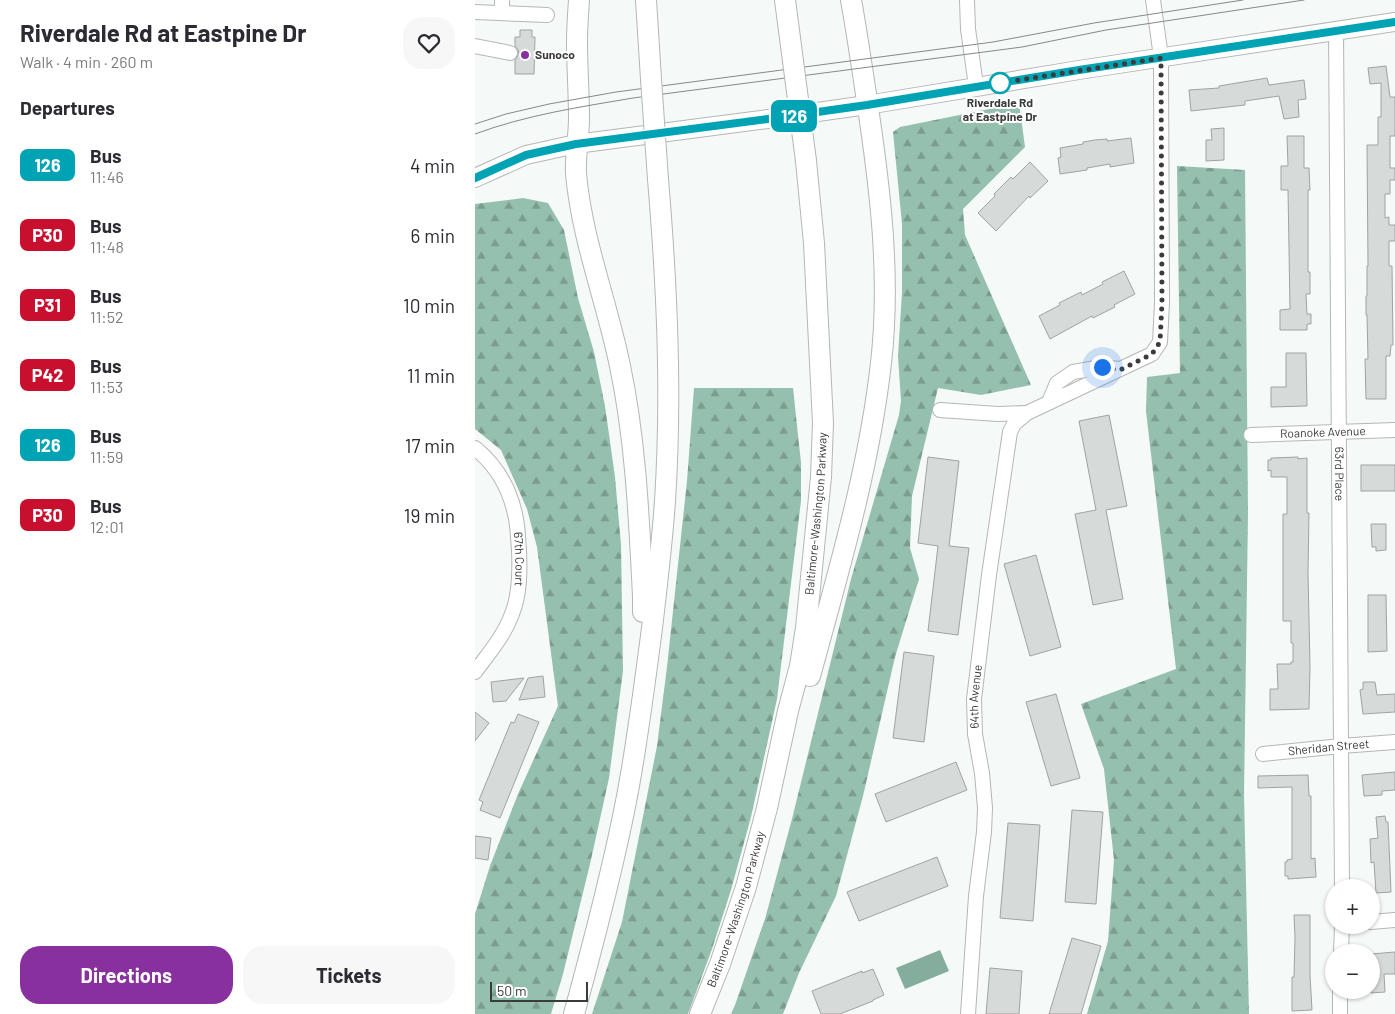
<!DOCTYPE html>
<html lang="en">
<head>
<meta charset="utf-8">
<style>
  :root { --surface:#fff; --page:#f7f7f7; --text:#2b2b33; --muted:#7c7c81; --accent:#87309e }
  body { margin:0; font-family:Barlow,sans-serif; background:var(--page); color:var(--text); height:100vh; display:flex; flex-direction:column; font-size:19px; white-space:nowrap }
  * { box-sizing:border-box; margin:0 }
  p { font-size:16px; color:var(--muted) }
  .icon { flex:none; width:28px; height:28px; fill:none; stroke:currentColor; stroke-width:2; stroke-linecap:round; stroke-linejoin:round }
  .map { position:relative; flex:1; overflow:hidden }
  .sheet { display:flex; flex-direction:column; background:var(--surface); width:475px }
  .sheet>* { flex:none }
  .badge { padding:0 10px; border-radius:8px; font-size:18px; line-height:32px }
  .buttons { position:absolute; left:850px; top:879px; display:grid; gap:10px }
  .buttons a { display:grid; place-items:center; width:55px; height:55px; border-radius:50%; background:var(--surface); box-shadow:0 1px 4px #0004; font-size:25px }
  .scale { position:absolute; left:15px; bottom:12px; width:98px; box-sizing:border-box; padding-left:5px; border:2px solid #3a3c3b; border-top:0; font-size:14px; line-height:18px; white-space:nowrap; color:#3a3c3b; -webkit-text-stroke:4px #fff; paint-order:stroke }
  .you { position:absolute; width:25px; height:25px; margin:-12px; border:4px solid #fff; border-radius:50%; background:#1a73e8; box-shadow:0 0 0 8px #1a73e833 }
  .map>.badge { position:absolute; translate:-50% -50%; box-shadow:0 0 0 2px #fff }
  h2 { padding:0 20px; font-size:19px; line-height:45px }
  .round { display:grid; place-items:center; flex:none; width:52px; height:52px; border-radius:20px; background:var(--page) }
  .headline { display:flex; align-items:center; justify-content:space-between; height:85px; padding:0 20px }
  h1 { font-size:24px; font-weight:700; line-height:38px }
  .button { display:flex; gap:10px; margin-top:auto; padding:10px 20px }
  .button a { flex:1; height:58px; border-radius:20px; background:var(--accent); color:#fff; font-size:20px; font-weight:700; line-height:58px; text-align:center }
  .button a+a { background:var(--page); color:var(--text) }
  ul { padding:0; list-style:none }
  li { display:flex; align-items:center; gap:15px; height:70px; padding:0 20px }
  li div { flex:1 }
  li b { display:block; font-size:19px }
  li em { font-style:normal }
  li .badge { min-width:55px; font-weight:700; text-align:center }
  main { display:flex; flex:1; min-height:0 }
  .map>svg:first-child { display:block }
  .forest { fill:url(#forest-firs) }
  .water { fill:#85ad9d }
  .building { fill:#d6dad8; stroke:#a0a3a2 }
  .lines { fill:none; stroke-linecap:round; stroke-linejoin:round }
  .minor-casing { stroke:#b4b7b5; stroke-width:16 }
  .major-casing { stroke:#b4b7b5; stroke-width:20 }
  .highway-casing { stroke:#b4b7b5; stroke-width:22 }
  .minor { stroke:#fff; stroke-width:14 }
  .major { stroke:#fff; stroke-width:18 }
  .highway { stroke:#fff; stroke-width:20 }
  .tram { stroke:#868988; stroke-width:1 }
  .highway-bridge-casing { stroke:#b4b7b5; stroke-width:22; stroke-linecap:butt }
  .highway-bridge { stroke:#fff; stroke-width:20 }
  .line-casing { stroke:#fff; stroke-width:11 }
  .line { stroke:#00a3b4; stroke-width:8 }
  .walk { stroke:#3a3c3b; stroke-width:5; stroke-dasharray:0 9 }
  .poi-dot { fill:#87309e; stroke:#fff; stroke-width:2 }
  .stop-dot { fill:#fff; stroke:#00a3b4; stroke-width:2.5 }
  .labels { text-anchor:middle; stroke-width:4; stroke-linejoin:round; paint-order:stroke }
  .poi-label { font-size:12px; font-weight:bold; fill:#3a3c3b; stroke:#fff; text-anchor:start }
  .stop-label { font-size:12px; font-weight:bold; fill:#3a3c3b; stroke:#fff }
  .street-label { font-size:12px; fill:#3a3c3b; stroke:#fff }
</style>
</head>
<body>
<main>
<section class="sheet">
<div class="headline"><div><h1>Riverdale Rd at Eastpine Dr</h1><p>Walk · 4 min · 260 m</p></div><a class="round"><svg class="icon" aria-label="heart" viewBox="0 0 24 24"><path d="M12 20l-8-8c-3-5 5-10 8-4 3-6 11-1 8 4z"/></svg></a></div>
<h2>Departures</h2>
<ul>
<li><span class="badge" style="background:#00a3b4;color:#fff">126</span><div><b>Bus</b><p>11:46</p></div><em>4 min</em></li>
<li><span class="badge" style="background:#c8102e;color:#fff">P30</span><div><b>Bus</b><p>11:48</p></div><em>6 min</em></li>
<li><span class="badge" style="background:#c8102e;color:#fff">P31</span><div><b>Bus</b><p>11:52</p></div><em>10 min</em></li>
<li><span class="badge" style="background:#c8102e;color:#fff">P42</span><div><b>Bus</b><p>11:53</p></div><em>11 min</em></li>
<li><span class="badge" style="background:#00a3b4;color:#fff">126</span><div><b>Bus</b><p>11:59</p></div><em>17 min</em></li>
<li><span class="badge" style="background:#c8102e;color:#fff">P30</span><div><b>Bus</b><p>12:01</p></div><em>19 min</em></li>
</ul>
<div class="button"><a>Directions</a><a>Tickets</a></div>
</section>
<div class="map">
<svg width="920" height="1014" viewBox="0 0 920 1014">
  <defs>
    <pattern id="forest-firs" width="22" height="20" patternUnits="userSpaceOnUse" patternTransform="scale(1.25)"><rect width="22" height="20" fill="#95bfae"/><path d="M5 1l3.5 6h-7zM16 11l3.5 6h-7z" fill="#7b9c8f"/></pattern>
  </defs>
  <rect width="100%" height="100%" fill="#f5f9f7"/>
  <!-- forest -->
  <g class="forest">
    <polygon points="544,103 550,147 488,209 490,235 556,385 506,395 463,388 437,496 435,548 444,579 420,657 388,796 361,896 324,973 308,1014 256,1014 260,1005 290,919 318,815 376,579 424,415 426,401 423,356 427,292 427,224 418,132 425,127"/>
    <polygon points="702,166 770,170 773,513 769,795 774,1014 612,1014 633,941 639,860 629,769 606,704 701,669 671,411 672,377 705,373"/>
    <polygon points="48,198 73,203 89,230 103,298 119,352 130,406 140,477 146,545 148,671 134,778 115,864 88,974 76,1014 0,1014 0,914 15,866 43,794 83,706 62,547 52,509 26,450 0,429 0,204"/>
    <polygon points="219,388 318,388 326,463 326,501 302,699 276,817 256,890 237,949 213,1014 117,1014 147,922 182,746 192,667 212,481"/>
  </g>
  <!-- water -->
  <polygon class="water" points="465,950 474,971 430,989 421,968"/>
  <!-- building -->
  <g class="building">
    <polygon points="45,30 57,30 57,37 60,37 59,74 40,74 40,60 44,54 43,50 40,46 40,37 45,37"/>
    <polygon points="911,66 915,97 920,97 920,136 915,136 915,168 920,168 920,180 915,180 915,194 910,194 910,218 914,217 914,225 920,225 920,241 914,241 914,266 917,266 918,345 916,345 915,356 911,356 911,399 891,399 890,359 893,359 892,315 891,315 891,296 892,296 892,266 893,266 892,145 903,145 903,117 906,117 906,83 895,84 893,68"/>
    <polygon points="792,78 794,85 829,80 831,99 823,100 824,117 809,119 804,96 770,101 770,105 716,111 714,90 744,88 744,86"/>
    <polygon points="749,128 749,160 731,161 731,140 737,140 736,129"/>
    <polygon points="812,136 829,136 829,168 834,168 835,190 833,190 833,272 835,272 835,294 831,294 832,314 836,314 836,324 832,324 832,330 805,330 805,310 815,309 813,190 806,190 806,166 813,166"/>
    <polygon points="656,138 659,163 635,167 635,164 612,168 612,170 585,174 583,158 586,157 585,148 608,144 608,142 620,140 632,139 632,141"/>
    <polygon points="555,162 573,181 555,198 554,196 521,231 503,213 520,196 519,194 536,177 538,179"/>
    <polygon points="649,271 660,294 639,305 640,307 618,318 617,316 575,339 564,316 585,305 584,303 606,292 607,295 628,284 627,282"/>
    <polygon points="811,353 831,353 832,406 796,407 796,387 811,387"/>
    <polygon points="634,415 652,506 631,510 648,599 618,605 600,514 621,510 604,421"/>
    <polygon points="453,457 484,461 474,546 494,548 483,635 453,631 463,546 443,543"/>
    <polygon points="823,457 823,459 832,458 832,513 834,513 833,572 835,667 834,709 795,710 795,689 803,689 802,664 816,664 816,662 818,662 818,643 816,643 816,621 808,621 808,514 812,514 812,477 796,477 796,470 793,471 793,460 796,460 796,458"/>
    <rect x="886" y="465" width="34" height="26"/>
    <polygon points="896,524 911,524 911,550 901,551 901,547 897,547"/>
    <polygon points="561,555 586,647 555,656 529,564"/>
    <polygon points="893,595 911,595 912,651 893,652"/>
    <polygon points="429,652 459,656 449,742 418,738"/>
    <polygon points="68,676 70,697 44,700 53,678"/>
    <polygon points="49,678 31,701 18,702 16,682"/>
    <polygon points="888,682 900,682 902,695 920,694 920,712 888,714 885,690 888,689"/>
    <polygon points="581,694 605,778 576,786 551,702"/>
    <polygon points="0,712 14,723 0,741"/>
    <polygon points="43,714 64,722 25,818 5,810 8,802 4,800 36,722 39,723"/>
    <polygon points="481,762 492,790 411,822 400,794"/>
    <polygon points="920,772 920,790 907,791 907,795 889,796 887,775"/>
    <polygon points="833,775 834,796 836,796 836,859 840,858 841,877 813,879 813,876 810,876 810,862 812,862 812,860 817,859 817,787 783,788 783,776"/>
    <polygon points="597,810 628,812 621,904 590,902"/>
    <polygon points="910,816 911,822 913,822 916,892 901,893 899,862 896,863 895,839 903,838 901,817"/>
    <polygon points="533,823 565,825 558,921 525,918"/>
    <polygon points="0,836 16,838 13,860 0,858"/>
    <polygon points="462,857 473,886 384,921 372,892"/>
    <polygon points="819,915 835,915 835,976 837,1010 817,1011 817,977 819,977 820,937"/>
    <polygon points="597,938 626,946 606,1014 574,1014"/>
    <polygon points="920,952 920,974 909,974 910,992 896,993 896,954"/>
    <polygon points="515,968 547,971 544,1014 511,1014"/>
    <polygon points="398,969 409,995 398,1000 398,1001 365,1014 346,1014 337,991 387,971 387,973"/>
  </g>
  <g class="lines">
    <!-- minor casing -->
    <g class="minor-casing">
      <g id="minor">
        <polyline points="492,0 493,29 501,86"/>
        <polyline points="0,12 72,15"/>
        <polyline points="27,13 27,0"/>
        <path id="s1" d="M861,30L867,888"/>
        <polyline points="0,46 35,53"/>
        <polyline points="574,402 582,383 598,372 627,367 644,369"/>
        <polyline points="465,410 523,414 552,413"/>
        <path id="s2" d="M776,435L920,430"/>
        <path id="s3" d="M0,448C22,466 36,491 41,519C43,529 43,540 44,550C45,571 45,594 37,614C29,636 14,653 0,672"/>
        <path id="s4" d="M788,754L866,746L920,742"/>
        <polyline points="896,922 920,920"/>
        <polyline points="866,952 867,925"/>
        <path id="s5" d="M493,1014L501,896L509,832L510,808L507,773L500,734L499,699L514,575L535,432L539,424L552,413L677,354L685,342L687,303L686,57L678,0"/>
        <polyline points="865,1014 865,990"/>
      </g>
    </g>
    <!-- major casing -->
    <g class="major-casing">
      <polyline id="major" points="0,178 51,155 101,144 293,119 392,105 604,70 920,22"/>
    </g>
    <!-- highway casing -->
    <g class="highway-casing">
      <g id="highway">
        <path d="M104,0C103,14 102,28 102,42C102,67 104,92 104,118C104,137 100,155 101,174C107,240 132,302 145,366C161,442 164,519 168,596V612"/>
        <polyline points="171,0 176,79"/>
        <polyline points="310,0 318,61"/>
        <path d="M335,676C363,573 394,470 406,363C416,276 405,187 392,101C387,67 382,33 376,0"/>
        <path d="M99,1014C119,941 139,866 153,791C163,737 170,682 177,628C182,585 187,544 190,501C197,393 192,287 183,179"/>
        <path id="s6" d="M225,1014L245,964L271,887L292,808L313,711L325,666L331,628L346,477L348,423L339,243L331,161"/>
      </g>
    </g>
    <!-- minor -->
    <use href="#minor" class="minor"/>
    <!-- major -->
    <use href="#major" class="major"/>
    <!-- highway -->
    <use href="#highway" class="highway"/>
    <!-- tram -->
    <g class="tram">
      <polyline points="0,124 31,114 74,104 141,92 518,42 619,23 768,0"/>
      <path d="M0,134C51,115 105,107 158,98L547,47L631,30L829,0"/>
    </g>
    <!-- highway-bridge casing -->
    <g class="highway-bridge-casing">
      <g id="highway-bridge">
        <polyline points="318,61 331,161"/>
        <polyline points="176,79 183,179"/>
      </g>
    </g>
    <!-- highway-bridge -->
    <use href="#highway-bridge" class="highway-bridge"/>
  </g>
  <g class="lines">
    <!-- line casing -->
    <g class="line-casing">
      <polyline id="line" points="0,178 51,155 101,144 293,119 392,105 604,70 920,22"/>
    </g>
    <!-- line -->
    <use href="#line" class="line"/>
    <!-- walk -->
    <polyline class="walk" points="525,83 686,58 687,303 685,342 677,354 645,370 627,367"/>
  </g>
  <!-- markers -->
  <circle class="poi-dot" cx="50" cy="55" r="5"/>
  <circle class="stop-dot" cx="525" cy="83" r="10"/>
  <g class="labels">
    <!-- poi labels -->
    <g class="poi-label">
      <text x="60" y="59">Sunoco</text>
    </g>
    <!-- stop labels -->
    <g class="stop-label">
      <text x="525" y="107">Riverdale Rd<tspan x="525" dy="14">at Eastpine Dr</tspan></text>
    </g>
    <!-- street labels -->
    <g class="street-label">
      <text dy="4" stroke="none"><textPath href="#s2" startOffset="72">Roanoke Avenue</textPath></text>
      <text dy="4" stroke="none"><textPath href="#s1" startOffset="444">63rd Place</textPath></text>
      <text dy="4" stroke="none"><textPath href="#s6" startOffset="516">Baltimore-Washington Parkway</textPath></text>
      <text dy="4" stroke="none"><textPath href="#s3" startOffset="124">67th Court</textPath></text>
      <text dy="4" stroke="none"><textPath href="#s5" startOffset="319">64th Avenue</textPath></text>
      <text dy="4" stroke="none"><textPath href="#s4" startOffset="66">Sheridan Street</textPath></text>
      <text dy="4" stroke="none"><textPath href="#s6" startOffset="111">Baltimore-Washington Parkway</textPath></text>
    </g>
  </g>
</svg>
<div class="buttons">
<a>+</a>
<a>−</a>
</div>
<div class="scale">50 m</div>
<div class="you" style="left:627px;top:367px"></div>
<b class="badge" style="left:319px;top:116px;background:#00a3b4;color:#fff">126</b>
</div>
</main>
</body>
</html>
